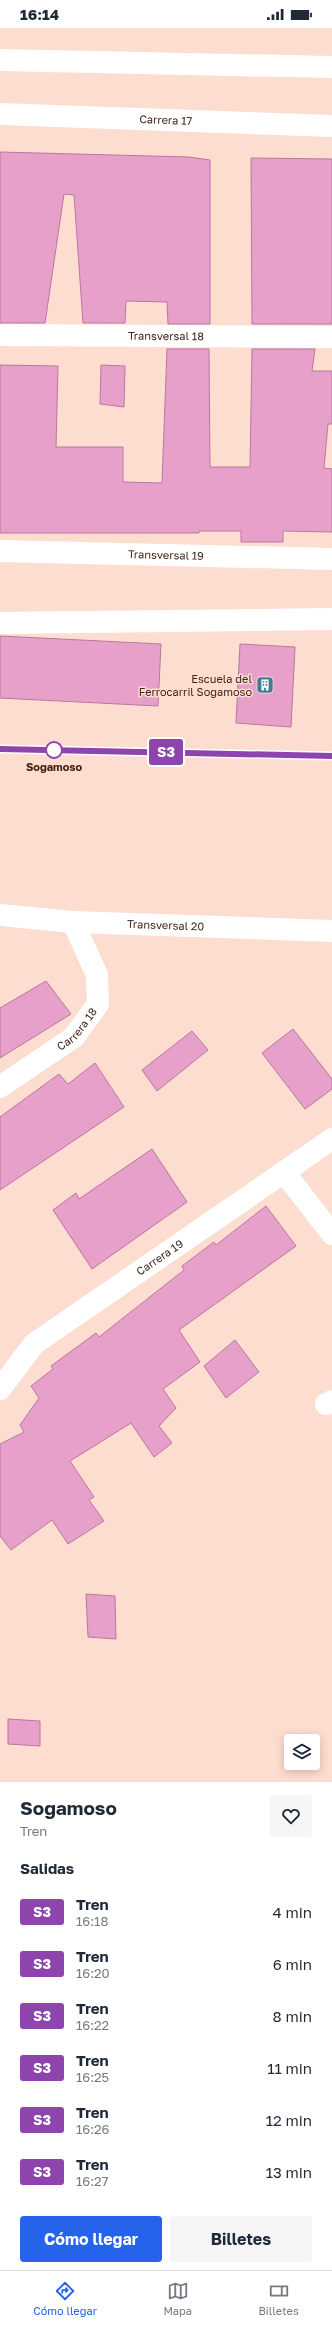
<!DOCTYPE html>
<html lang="es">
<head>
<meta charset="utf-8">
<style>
  :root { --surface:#fff; --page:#f6f6f7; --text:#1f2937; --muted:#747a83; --line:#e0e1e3; --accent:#2563eb }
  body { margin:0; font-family:"Golos Text",sans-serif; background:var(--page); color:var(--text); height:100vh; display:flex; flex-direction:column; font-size:15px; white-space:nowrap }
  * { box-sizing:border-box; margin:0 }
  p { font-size:13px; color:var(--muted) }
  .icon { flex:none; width:22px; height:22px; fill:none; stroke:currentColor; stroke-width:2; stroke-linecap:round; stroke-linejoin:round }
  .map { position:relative; height:1754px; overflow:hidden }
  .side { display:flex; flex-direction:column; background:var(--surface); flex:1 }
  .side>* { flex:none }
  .badge { padding:0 8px; border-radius:3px; font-size:14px; line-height:26px }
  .controls { position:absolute; left:284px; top:1706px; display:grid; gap:8px }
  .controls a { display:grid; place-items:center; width:36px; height:36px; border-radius:4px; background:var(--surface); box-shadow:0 2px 10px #0003; font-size:20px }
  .map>.badge { position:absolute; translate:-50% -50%; box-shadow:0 0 0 2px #fff }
  h2 { padding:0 20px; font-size:15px; line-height:36px }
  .round { display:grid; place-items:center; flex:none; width:42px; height:42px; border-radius:4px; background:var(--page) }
  .head { display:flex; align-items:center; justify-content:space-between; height:68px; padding:0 20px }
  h1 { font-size:19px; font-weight:700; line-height:30px }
  .button { display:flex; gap:8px; margin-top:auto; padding:8px 20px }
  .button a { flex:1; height:46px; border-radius:4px; background:var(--accent); color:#fff; font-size:16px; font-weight:700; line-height:46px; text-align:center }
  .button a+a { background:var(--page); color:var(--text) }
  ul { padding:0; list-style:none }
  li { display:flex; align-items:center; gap:12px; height:52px; padding:0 20px }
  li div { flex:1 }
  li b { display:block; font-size:15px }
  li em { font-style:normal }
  li .badge { min-width:44px; font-weight:700; text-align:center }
  .status { display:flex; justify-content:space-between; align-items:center; height:28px; padding:0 20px; background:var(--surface); direction:ltr }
  .status svg { height:11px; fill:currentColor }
  .tabs { display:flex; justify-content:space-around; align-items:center; height:56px; border-top:1px solid var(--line); background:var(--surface); font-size:11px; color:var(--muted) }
  .tabs a { display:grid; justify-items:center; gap:2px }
  .tabs .current { color:var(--accent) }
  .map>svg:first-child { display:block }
  .building { fill:#e7a0ca; stroke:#ba779f }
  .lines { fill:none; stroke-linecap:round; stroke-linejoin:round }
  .minor { stroke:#fff; stroke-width:22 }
  .major { stroke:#fff; stroke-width:22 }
  .rail-casing { stroke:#9e7f72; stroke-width:4.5 }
  .rail { stroke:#fdddd0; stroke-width:3; stroke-dasharray:9; stroke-linecap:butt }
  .line-casing { stroke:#fff; stroke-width:9 }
  .line { stroke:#8e44ad; stroke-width:6 }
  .stop-dot { fill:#fff; stroke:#8e44ad; stroke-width:2 }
  .labels { text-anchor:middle; stroke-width:3; stroke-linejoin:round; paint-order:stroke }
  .street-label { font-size:11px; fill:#422518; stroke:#fdddd0 }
  .poi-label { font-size:11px; fill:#422518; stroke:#fdddd0; text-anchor:end }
  .stop-label { font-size:11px; font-weight:bold; fill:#422518; stroke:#fdddd0 }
</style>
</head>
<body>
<div class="status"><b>16:14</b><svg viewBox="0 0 49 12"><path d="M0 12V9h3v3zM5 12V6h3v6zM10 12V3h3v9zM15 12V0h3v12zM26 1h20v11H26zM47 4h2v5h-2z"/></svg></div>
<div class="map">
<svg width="332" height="1754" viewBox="0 0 332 1754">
  <rect width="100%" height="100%" fill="#fdddd0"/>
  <!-- building -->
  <g class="building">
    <polygon points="0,124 189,129 210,132 210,296 168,296 167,274 126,273 125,295 83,295 74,167 64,166 45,295 0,295"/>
    <polygon points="251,130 332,131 332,296 252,296"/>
    <polygon points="167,321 209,321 210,439 250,439 252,321 315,321 312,343 332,343 332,396 328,396 324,440 332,441 332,504 283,503 283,514 241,514 241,503 199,503 199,505 0,505 0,337 58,338 56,419 123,419 123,454 162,455"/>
    <polygon points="101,337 125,338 124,379 100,376"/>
    <polygon points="0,608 161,616 158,678 0,670"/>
    <polygon points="240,616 295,619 291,699 236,695"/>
    <polygon points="46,953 71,986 0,1030 0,980"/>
    <polygon points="293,1001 332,1051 332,1061 305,1081 262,1025"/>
    <polygon points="192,1003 208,1022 157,1063 142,1042"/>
    <polygon points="95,1035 124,1079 0,1162 0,1089 59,1046 68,1056"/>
    <polygon points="152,1121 187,1174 92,1241 53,1182 76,1165 79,1171"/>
    <polygon points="266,1178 296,1218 179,1302 200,1334 163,1361 176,1380 159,1398 172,1415 154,1429 131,1395 70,1433 94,1469 89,1472 104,1493 68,1516 52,1492 11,1522 0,1508 0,1416 24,1404 20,1397 39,1370 31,1358 53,1341 51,1338 96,1305 99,1309 184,1242 182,1238 214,1214 216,1217"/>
    <polygon points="235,1312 259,1344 226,1370 204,1338"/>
    <polygon points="86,1566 115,1568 116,1611 88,1609"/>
    <polygon points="8,1691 40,1693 40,1718 8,1716"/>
  </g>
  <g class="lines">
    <!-- minor -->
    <g class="minor">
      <path id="s1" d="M0,307L332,309"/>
      <path id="s2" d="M0,523L332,531"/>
      <polyline points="0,595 332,591"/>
      <path id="s3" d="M0,887L73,894L332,903"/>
      <path id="s4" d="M0,1059L74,1009L98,976L97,947L73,894"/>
      <polyline points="284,1144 332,1206"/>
      <path id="s5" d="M0,1361L34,1316L332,1111"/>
      <polyline points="326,1376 332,1373"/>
    </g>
    <!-- major -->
    <g class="major">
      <polyline points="0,32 332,39"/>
      <path id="s6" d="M0,86L332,98"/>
    </g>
    <!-- rail casing -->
    <g class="rail-casing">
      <polyline id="rail" points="0,721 332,728"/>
    </g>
    <!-- rail -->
    <use href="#rail" class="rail"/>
  </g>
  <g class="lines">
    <!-- line casing -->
    <g class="line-casing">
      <polyline id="line" points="0,721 332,728"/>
    </g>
    <!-- line -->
    <use href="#line" class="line"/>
  </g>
  <!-- icons -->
  <defs>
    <g id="building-square" transform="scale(0.9)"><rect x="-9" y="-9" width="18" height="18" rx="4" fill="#3e7c91" stroke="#fdddd0"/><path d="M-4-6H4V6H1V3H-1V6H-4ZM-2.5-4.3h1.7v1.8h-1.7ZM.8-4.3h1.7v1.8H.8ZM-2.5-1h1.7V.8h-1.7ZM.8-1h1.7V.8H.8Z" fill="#fff"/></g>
  </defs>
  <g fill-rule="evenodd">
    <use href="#building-square" x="265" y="657"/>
  </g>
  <!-- markers -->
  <circle class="stop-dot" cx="54" cy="722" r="8"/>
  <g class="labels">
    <!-- street labels -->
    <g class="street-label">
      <text dy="4" stroke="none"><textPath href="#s6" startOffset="166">Carrera 17</textPath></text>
      <text dy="4" stroke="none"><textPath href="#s1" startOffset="166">Transversal 18</textPath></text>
      <text dy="4" stroke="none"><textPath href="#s2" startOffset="166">Transversal 19</textPath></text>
      <text dy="4" stroke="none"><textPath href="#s3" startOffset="166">Transversal 20</textPath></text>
      <text dy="4" stroke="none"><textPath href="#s4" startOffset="97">Carrera 18</textPath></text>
      <text dy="4" stroke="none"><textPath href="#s5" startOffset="209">Carrera 19</textPath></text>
    </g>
    <!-- poi labels -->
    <g class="poi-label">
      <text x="252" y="655">Escuela del<tspan x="252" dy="13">Ferrocarril Sogamoso</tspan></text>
    </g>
    <!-- stop labels -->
    <g class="stop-label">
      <text x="54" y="743">Sogamoso</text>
    </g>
  </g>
</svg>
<div class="controls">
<a><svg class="icon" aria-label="layers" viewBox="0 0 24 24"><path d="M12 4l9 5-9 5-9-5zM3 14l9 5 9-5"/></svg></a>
</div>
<b class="badge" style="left:166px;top:724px;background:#8e44ad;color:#fff">S3</b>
</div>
<section class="side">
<div class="head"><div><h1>Sogamoso</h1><p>Tren</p></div><a class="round"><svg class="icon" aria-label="heart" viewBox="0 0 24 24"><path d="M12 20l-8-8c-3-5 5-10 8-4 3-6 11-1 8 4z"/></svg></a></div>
<h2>Salidas</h2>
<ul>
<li><span class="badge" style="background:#8e44ad;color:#fff">S3</span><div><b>Tren</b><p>16:18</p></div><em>4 min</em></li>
<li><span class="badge" style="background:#8e44ad;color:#fff">S3</span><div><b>Tren</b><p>16:20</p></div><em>6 min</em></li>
<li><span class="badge" style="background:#8e44ad;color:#fff">S3</span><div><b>Tren</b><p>16:22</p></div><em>8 min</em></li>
<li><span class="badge" style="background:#8e44ad;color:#fff">S3</span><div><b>Tren</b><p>16:25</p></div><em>11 min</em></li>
<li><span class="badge" style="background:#8e44ad;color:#fff">S3</span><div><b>Tren</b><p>16:26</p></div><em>12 min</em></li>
<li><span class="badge" style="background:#8e44ad;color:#fff">S3</span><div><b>Tren</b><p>16:27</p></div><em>13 min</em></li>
</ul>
<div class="button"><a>Cómo llegar</a><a>Billetes</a></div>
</section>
<nav class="tabs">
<a class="current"><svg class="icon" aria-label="directions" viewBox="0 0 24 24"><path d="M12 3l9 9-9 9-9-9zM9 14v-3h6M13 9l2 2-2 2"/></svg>Cómo llegar</a>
<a><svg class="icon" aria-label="map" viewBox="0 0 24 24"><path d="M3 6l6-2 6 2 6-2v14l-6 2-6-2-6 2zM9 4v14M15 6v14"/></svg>Mapa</a>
<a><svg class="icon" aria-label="tickets" viewBox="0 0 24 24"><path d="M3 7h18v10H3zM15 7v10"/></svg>Billetes</a>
</nav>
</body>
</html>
